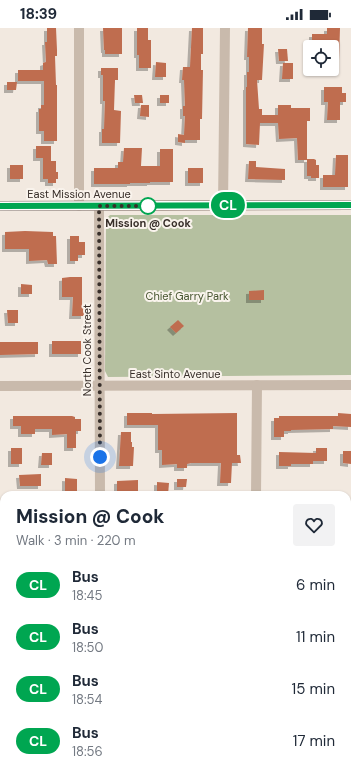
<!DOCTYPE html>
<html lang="en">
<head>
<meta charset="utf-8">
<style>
  :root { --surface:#fff; --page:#f2f2f3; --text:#1f2937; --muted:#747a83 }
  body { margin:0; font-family:"DM Sans",sans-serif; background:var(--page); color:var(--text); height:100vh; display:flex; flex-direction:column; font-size:15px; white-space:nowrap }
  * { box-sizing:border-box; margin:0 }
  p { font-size:13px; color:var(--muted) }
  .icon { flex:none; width:22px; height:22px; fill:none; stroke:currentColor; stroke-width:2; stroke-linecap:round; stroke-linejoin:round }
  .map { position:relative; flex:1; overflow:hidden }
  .sheet { position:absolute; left:0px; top:463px; width:351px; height:284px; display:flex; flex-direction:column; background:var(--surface); border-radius:12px 12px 0 0; box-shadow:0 1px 3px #0004 }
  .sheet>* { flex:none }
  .badge { padding:0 8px; border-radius:13px; font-size:14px; line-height:26px }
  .buttons { position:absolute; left:303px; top:12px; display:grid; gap:8px }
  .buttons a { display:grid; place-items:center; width:36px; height:36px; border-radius:4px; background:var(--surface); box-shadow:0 1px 3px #0004; font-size:20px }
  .you { position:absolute; width:20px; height:20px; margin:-10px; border:3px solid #fff; border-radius:50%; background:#1a73e8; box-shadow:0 0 0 6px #1a73e833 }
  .map>.badge { position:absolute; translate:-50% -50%; box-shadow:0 0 0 2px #fff }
  .round { display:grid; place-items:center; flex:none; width:42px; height:42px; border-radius:4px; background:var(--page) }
  .summary { display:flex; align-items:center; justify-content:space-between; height:68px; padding:0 16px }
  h1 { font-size:19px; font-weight:800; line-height:30px }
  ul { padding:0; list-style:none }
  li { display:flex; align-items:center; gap:12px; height:52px; padding:0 16px }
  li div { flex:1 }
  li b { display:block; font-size:15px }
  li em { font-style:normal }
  li .badge { min-width:44px; font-weight:700; text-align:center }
  .status { display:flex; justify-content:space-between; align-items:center; height:28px; padding:0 20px; background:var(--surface); direction:ltr }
  .status svg { height:11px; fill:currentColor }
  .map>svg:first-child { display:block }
  .green { fill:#b5c0a0 }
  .building { fill:#bf6d50; filter:url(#shadow) }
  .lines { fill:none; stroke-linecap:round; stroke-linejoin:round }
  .minor { stroke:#c9baac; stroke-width:10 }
  .major { stroke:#79665d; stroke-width:10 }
  .line-casing { stroke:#fff; stroke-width:9 }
  .line { stroke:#00a651; stroke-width:6 }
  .walk { stroke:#382f2a; stroke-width:4; stroke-dasharray:0 7.2 }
  .stop-dot { fill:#fff; stroke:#00a651; stroke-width:2 }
  .labels { text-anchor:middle; stroke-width:4; stroke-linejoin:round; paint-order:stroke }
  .street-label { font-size:11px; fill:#382f2a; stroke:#f9f3ec }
  .stop-label { font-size:11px; font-weight:bold; fill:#382f2a; stroke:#f9f3ec }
  .park-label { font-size:11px; fill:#475530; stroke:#f9f3ec }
</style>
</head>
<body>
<div class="status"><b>18:39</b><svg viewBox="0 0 49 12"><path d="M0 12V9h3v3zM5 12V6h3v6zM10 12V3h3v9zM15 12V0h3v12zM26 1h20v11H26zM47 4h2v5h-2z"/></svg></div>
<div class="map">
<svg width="351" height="747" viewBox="0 0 351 747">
  <defs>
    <filter id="shadow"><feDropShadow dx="-3" dy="3" stdDeviation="0" flood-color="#0004"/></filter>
  </defs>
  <rect width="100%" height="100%" fill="#f2e9e0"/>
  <!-- green -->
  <polygon class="green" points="110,187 351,187 351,347 108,349 105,343 106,191"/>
  <!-- building -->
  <g class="building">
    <polygon points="47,0 56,0 57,22 57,28 55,28 56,57 57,57 57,113 44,113 44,103 39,103 39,81 41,81 41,77 44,77 44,53 18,53 18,42 43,42 43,35 46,34 45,14 47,14"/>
    <polygon points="103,0 122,0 122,26 105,26 105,22 104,22"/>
    <polygon points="137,0 148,0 148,12 151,12 151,40 139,40 139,27 137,27"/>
    <polygon points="192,0 203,0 203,26 201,26 201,42 203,42 202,91 200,91 200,112 185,112 185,115 178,114 178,106 184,107 185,88 183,88 183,78 185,78 184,52 182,52 183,39 190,39"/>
    <polygon points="248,0 262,0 262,16 264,16 262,52 257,52 259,81 262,81 262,87 278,87 278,77 291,77 291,80 310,80 310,93 307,93 307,132 298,132 297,110 279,111 278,95 260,95 259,117 246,116 246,59 247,59 247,44 249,44 249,29 247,29"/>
    <polygon points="327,0 340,0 339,32 332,32 332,19 312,19 312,6 327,6"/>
    <polygon points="278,21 287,21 288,33 279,33"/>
    <polygon points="156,34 166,35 166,49 155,49"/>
    <polygon points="283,35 293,35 293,51 282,51"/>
    <polygon points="101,40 118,40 118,52 115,52 114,82 121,83 120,115 102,115 102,101 104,101 105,73 103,73 103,47 101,47"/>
    <polygon points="7,54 17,54 16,62 7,62"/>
    <polygon points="324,59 342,59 342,65 346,65 346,74 340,74 340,92 327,92 328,74 324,74"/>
    <polygon points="134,67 142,67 143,75 135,75"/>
    <rect x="160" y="67" width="9" height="8"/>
    <polygon points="141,77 149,77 149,89 140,88"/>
    <polygon points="36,118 51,118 51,133 56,133 56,144 58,144 58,151 56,151 56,155 48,155 48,151 43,151 43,130 36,130"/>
    <polygon points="124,120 142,120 141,138 160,138 160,121 173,121 173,154 150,154 150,155 130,155 130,156 94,156 94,140 118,140 118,134 123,134"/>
    <polygon points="336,127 348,127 348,159 323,159 323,147 335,147"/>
    <polygon points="307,131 314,131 316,132 316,137 319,137 319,150 311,150 311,148 307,148"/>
    <polygon points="249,133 256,133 256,139 285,141 285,152 248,151"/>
    <rect x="10" y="137" width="13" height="14"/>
    <rect x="188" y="140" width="15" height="15"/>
    <polygon points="25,203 53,204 53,208 56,208 57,236 48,236 47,232 29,233 29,221 5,221 5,204"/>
    <polygon points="70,208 79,208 79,214 85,214 85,227 78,227 78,233 70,233"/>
    <polygon points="70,249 82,249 82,278 84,278 84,288 72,288 73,269 62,269 62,250"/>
    <polygon points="21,256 32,257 32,266 21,266"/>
    <polygon points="264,262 264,272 249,272 249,263"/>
    <polygon points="7,282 18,282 18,295 8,295"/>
    <polygon points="178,292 184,298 176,305 170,299"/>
    <rect x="52" y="313" width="29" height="13"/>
    <polygon points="0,314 38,314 38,326 0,327"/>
    <polygon points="127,385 152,385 152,386 237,385 237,427 240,427 241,435 232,435 231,455 220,455 221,435 191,435 187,436 187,440 177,440 177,436 162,437 162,422 158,422 158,397 127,397"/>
    <polygon points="338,385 351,386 351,399 333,398 333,401 291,402 291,403 284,403 284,409 274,409 274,390 279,390 279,388 338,388"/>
    <polygon points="13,388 72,388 75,389 75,391 81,391 81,403 76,403 76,420 67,420 67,406 52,407 52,401 35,401 35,406 21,406 21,398 13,398"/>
    <polygon points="121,404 131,404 131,414 132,414 132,419 134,419 133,438 119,438"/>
    <rect x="11" y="420" width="11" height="16"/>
    <polygon points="316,420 327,420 327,433 313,433 313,436 291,436 291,438 279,438 279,424 316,425"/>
    <polygon points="343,423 351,423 351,436 343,435"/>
    <polygon points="42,425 52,425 52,437 41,437"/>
    <polygon points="41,446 41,458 20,458 19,447"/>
    <polygon points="65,450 77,451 77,467 65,467"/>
    <polygon points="177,451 187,451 186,459 177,459"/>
    <polygon points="138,452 138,467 117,467 117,453"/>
    <polygon points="157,454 169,455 168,467 157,467"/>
  </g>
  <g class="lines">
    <!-- minor -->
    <g class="minor">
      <polyline points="223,177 225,0"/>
      <polyline points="79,178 79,0"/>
      <polyline points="99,178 100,467"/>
      <polyline points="0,358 351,357"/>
      <polyline points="256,467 257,357"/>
      <polyline points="347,522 351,522"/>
      <polyline points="0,523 4,523"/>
      <polyline points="347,681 351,681"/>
      <polyline points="0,684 4,684"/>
      <polyline points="99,747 99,743"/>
      <polyline points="256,747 256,743"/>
    </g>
    <!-- major -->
    <polyline class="major" points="0,178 351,177"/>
  </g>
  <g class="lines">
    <!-- line casing -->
    <g class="line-casing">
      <polyline id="line" points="0,178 351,177"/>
    </g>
    <!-- line -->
    <use href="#line" class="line"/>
    <!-- walk -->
    <polyline class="walk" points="100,429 99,178 151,178 148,178"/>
  </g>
  <!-- markers -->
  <circle class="stop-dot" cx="148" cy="178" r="8"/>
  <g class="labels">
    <!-- street labels -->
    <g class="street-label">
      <text x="79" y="170">East Mission Avenue</text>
      <text transform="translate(87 322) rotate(-90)" y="4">North Cook Street</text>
      <text x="175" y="350">East Sinto Avenue</text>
    </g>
    <!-- stop labels -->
    <g class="stop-label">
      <text x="148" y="199">Mission @ Cook</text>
    </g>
    <!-- park labels -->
    <g class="park-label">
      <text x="187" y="272">Chief Garry Park</text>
    </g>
  </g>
</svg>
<div class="buttons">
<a><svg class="icon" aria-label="locate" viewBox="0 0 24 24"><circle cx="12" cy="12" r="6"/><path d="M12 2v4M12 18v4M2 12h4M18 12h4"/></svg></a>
</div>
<div class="you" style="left:100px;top:429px"></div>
<b class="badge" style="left:228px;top:177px;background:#00a651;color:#fff">CL</b>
<section class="sheet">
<div class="summary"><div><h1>Mission @ Cook</h1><p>Walk · 3 min · 220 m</p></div><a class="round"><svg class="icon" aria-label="heart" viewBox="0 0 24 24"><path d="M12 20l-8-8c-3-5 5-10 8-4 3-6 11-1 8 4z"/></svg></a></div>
<ul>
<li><span class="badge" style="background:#00a651;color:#fff">CL</span><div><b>Bus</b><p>18:45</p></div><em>6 min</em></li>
<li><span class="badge" style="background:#00a651;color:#fff">CL</span><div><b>Bus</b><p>18:50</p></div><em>11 min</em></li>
<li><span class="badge" style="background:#00a651;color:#fff">CL</span><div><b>Bus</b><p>18:54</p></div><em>15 min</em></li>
<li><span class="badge" style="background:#00a651;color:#fff">CL</span><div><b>Bus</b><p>18:56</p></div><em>17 min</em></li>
</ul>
</section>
</div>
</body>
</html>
